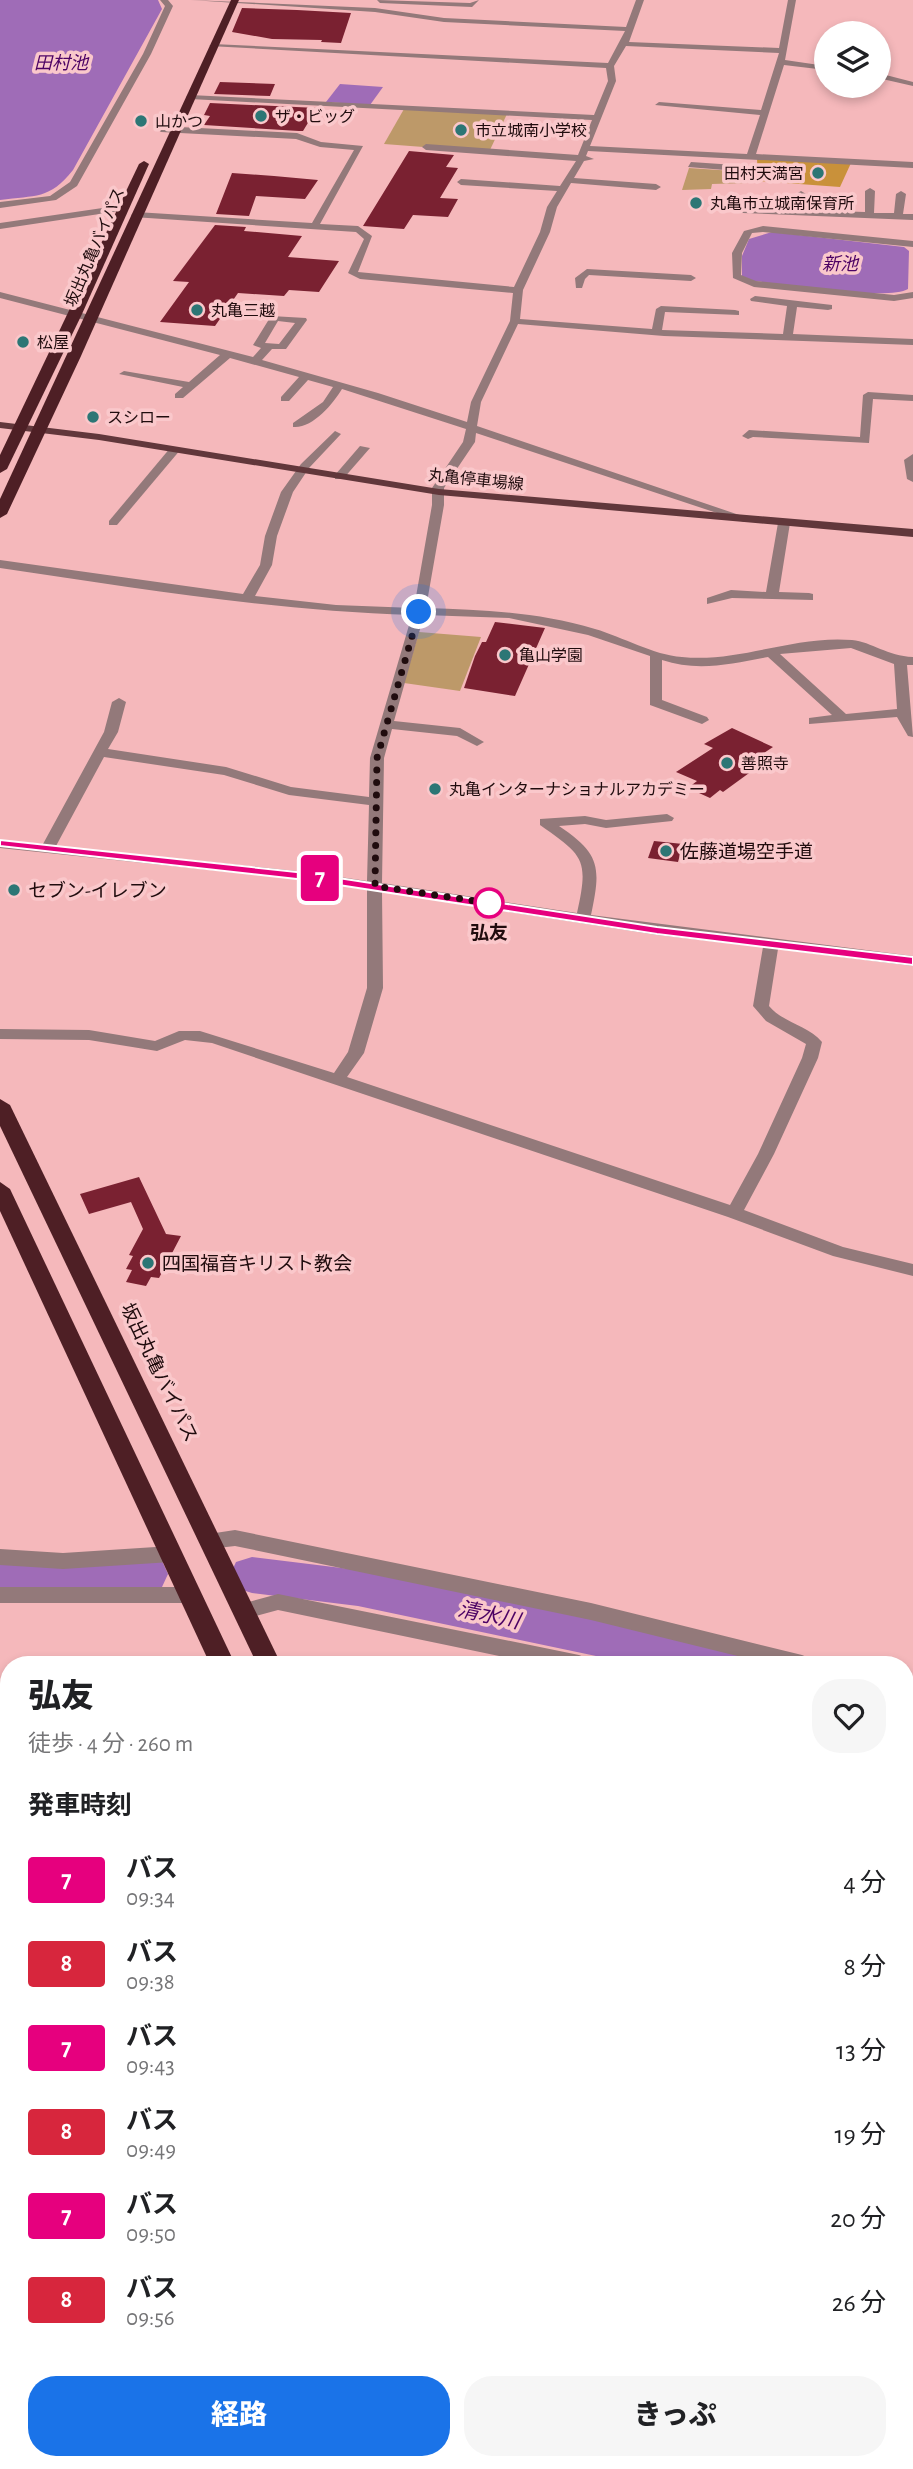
<!DOCTYPE html>
<html lang="ja">
<head>
<meta charset="utf-8">
<style>
  :root { --surface:#fff; --page:#f6f6f6; --text:#202124; --muted:#757577; --accent:#1a73e8 }
  body { margin:0; font-family:"Alegreya Sans","Noto Sans JP",sans-serif; background:var(--page); color:var(--text); height:100vh; display:flex; flex-direction:column; font-size:26px; white-space:nowrap }
  * { box-sizing:border-box; margin:0 }
  p { font-size:23px; color:var(--muted) }
  .icon { flex:none; width:38px; height:38px; fill:none; stroke:currentColor; stroke-width:2; stroke-linecap:round; stroke-linejoin:round }
  .map { position:relative; flex:1; overflow:hidden }
  .drawer { position:absolute; left:0px; top:1656px; width:914px; height:814px; display:flex; flex-direction:column; background:var(--surface); border-radius:28px 28px 0 0; box-shadow:0 4px 10px #0003 }
  .drawer>* { flex:none }
  .badge { padding:0 14px; border-radius:5px; font-size:24px; line-height:46px }
  .buttons { position:absolute; left:814px; top:21px; display:grid; gap:14px }
  .buttons a { display:grid; place-items:center; width:77px; height:77px; border-radius:50%; background:var(--surface); box-shadow:0 4px 10px #0003; font-size:35px }
  .you { position:absolute; width:35px; height:35px; margin:-18px; border:5px solid #fff; border-radius:50%; background:#1a73e8; box-shadow:0 0 0 10px #1a73e833 }
  .map>.badge { position:absolute; translate:-50% -50%; box-shadow:0 0 0 4px #fff }
  h2 { padding:0 28px; font-size:26px; line-height:63px }
  .round { display:grid; place-items:center; flex:none; width:74px; height:74px; border-radius:28px; background:var(--page) }
  .head { display:flex; align-items:center; justify-content:space-between; height:119px; padding:0 28px }
  h1 { font-size:33px; font-weight:800; line-height:52px }
  .action { display:flex; gap:14px; margin-top:auto; padding:14px 28px }
  .action a { flex:1; height:80px; border-radius:28px; background:var(--accent); color:#fff; font-size:28px; font-weight:800; line-height:80px; text-align:center }
  .action a+a { background:var(--page); color:var(--text) }
  ul { padding:0; list-style:none }
  li { display:flex; align-items:center; gap:21px; height:84px; padding:0 28px }
  li div { flex:1 }
  li b { display:block; font-size:26px }
  li em { font-style:normal }
  li .badge { min-width:77px; font-weight:700; text-align:center }
  .map>svg:first-child { display:block }
  .green { fill:#bd9969 }
  .forest { fill:#c9913a }
  .water { fill:#9f6cb7 }
  .lines { fill:none; stroke-linecap:round; stroke-linejoin:round }
  .river { fill:#9f6cb7; fill-rule:evenodd }
  .building { fill:#7a2131 }
  .minor { fill:#93797a; fill-rule:evenodd }
  .major { fill:#61373b; fill-rule:evenodd }
  .highway { fill:#4e1f25; fill-rule:evenodd }
  .line { fill:#e6007e; stroke:#fff; stroke-width:2 }
  .walk { stroke:#200c0e; stroke-width:7; stroke-dasharray:0 12.6 }
  .poi-dot { fill:#2c7675; stroke:#fac8cb; stroke-width:2.5 }
  .stop-dot { fill:#fff; stroke:#e6007e; stroke-width:3.5 }
  .labels { text-anchor:middle; stroke-width:7; stroke-linejoin:round; paint-order:stroke }
  .far-poi-label { font-size:16px; fill:#200c0e; stroke:#fac8cb; text-anchor:start }
  .far-street-label { font-size:16px; fill:#200c0e; stroke:#fac8cb }
  .far-water-label { font-size:18px; font-style:italic; fill:#4c0264; stroke:#fac8cb }
  .poi-label { font-size:19px; fill:#200c0e; stroke:#fac8cb; text-anchor:start }
  .stop-label { font-size:19px; font-weight:bold; fill:#200c0e; stroke:#fac8cb }
  .street-label { font-size:19px; fill:#200c0e; stroke:#fac8cb }
  .water-label { font-size:21px; font-style:italic; fill:#4c0264; stroke:#fac8cb }
</style>
</head>
<body>
<div class="map">
<svg width="913" height="2469" viewBox="0 0 913 2469">
  <rect width="100%" height="100%" fill="#f5b8bb"/>
  <!-- green -->
  <g class="green">
    <polygon points="404,109 507,114 489,152 384,144"/>
    <polygon points="689,168 748,172 747,183 712,184 711,189 682,190"/>
    <polygon points="419,632 481,637 460,691 404,683"/>
  </g>
  <!-- forest -->
  <polygon class="forest" points="757,158 851,163 840,187 758,181"/>
  <!-- water -->
  <g class="water">
    <path d="M0,0H158L162,9L73,170C49,200 36,195 0,200Z"/>
    <polygon points="340,84 383,87 370,105 326,102"/>
    <path d="M772,232L904,247L909,251L908,289C888,301 783,284 754,281L742,276V256L749,239Z"/>
  </g>
  <g class="lines">
    <!-- river -->
    <g class="river">
      <polygon points="0,1555 146,1556 162,1561 168,1574 162,1587 146,1592 0,1591"/>
      <polygon points="252,1557 358,1570 724,1645 740,1650 747,1664 634,1664 358,1606 252,1593 236,1588 230,1575 236,1562"/>
      <polygon points="905,1695 913,1698 913,1738 905,1735"/>
    </g>
  </g>
  <!-- building -->
  <g class="building">
    <polygon points="242,8 297,10 351,13 341,43 321,42 322,40 272,39 232,32"/>
    <polygon points="220,82 275,84 270,96 214,94"/>
    <polygon points="210,103 317,108 303,131 299,131 204,125 210,116 204,115"/>
    <polygon points="409,151 454,155 446,167 458,168 440,198 458,199 448,217 413,215 404,229 363,226"/>
    <polygon points="232,173 274,176 318,180 305,199 256,196 249,216 216,214"/>
    <polygon points="215,225 246,227 244,231 302,236 288,257 339,261 319,292 289,290 284,296 238,293 215,326 160,322 189,282 173,281"/>
    <polygon points="495,622 545,628 515,696 464,688 475,656 482,642 486,642"/>
    <polygon points="732,728 773,747 750,762 756,768 723,792 720,790 710,798 688,788 697,781 676,772 713,748 704,744"/>
    <polygon points="654,841 683,844 678,862 648,858"/>
    <polygon points="139,1177 166,1234 181,1236 159,1278 151,1277 146,1286 126,1282 132,1270 126,1269 133,1256 129,1255 143,1229 131,1202 89,1214 80,1194"/>
  </g>
  <g class="lines">
    <!-- minor -->
    <g class="minor">
      <polygon points="160,0 168,0 173,6 151,54 77,186 56,200 0,208 0,202 50,196 70,182 143,54 165,6"/>
      <path d="M191,0L375,8L444,18L626,27L636,0H644L629,42L779,48L788,0H796L785,60L826,66V70L784,65L756,154L913,162V168L588,151L586,156L594,159L584,161L574,178L656,184L661,187L656,190L571,183L557,207L550,232L523,290L520,319L652,329L656,309L661,306L735,310L739,311V315L665,312L662,330L783,334L787,306L751,301L750,299L755,296L832,305V309L828,310L797,307L793,334L913,339V345L664,336L518,324L481,402L477,426L754,520L744,522L476,433L475,442L444,488V505L426,608C486,610 537,612 595,629C623,637 653,655 682,657C739,663 794,635 852,640C872,642 887,656 913,657V665H907L913,737L908,736L897,717L809,724V718L832,715L768,657C732,664 697,672 662,660V700L707,717L709,720L702,724L650,705V656L588,635L509,618L424,615L394,721L460,728L484,742L477,746L457,736L392,729L384,758L382,883L577,913C589,859 584,856 540,825V819L585,816L606,820L667,814L674,818L672,821L606,828L585,824L559,826C601,854 601,868 591,915L913,956V966L778,949L769,1006C783,1023 808,1025 822,1042L818,1058L774,1154L744,1210L843,1247L913,1264V1276L833,1256L728,1217L212,1043L185,1040L157,1051L89,1040L0,1039V1029L89,1030L155,1041L179,1031H200L334,1073L348,1052L367,988V890L306,880L0,848V840L43,844L104,732L112,702L119,698L126,702L118,732L108,749L226,767L291,787L369,797L370,758L412,615C273,611 137,588 0,568V560L243,594L260,565L265,536L281,492L301,464L335,431L341,434L309,468L293,492L277,536L272,565L255,596L336,605L414,608L432,505V488L463,442L466,429L342,389C333,404 312,429 293,427V423L323,402L333,387L308,380L289,401H281V397L299,377L230,358L183,398H175V394L183,387L119,374L124,371L189,382L220,355L0,298V292L253,357L261,348L253,345L271,316L306,318L307,320L286,349H272L262,360L378,393L467,422L471,402L510,321L513,293L360,279L348,273L364,239L356,232L133,217L131,215L136,212L312,223L354,150L320,147L296,139L161,132L157,129L161,126L297,133L321,142L363,146L320,224L358,226L372,236L358,272L514,287L540,232L547,207L557,191L461,185L457,182L461,179L560,186L576,161L426,150L422,147L426,144L578,155L592,120L190,99L186,97L190,95L594,115L608,81L606,68L209,46L213,44L608,63L625,31L444,22L375,12ZM626,46L779,53L761,110L659,102L655,105L760,115L747,154L590,146L616,81L614,66ZM278,321L295,323L279,344L265,343ZM851,648L894,664L897,709L846,714L780,654ZM104,757L224,775L289,795L369,805L367,881L306,872L56,846ZM382,892L657,935L763,947L753,1006L766,1021L806,1044L802,1058L758,1154L730,1205L347,1077L364,1053L383,988Z"/>
      <polygon points="377,0 470,3 479,0 472,7 380,3"/>
      <polygon points="878,73 913,82 913,86 878,78"/>
      <polygon points="691,162 750,166 754,169 750,172 688,167"/>
      <polygon points="870,188 875,191 874,213 894,213 896,194 901,191 906,194 903,214 913,214 913,220 743,213 738,210 743,207 796,209 796,194 801,191 806,194 805,210 865,212 865,191"/>
      <polygon points="123,205 126,206 126,210 0,229 0,223"/>
      <polygon points="763,226 913,241 913,247 763,232 752,233 742,253 741,275 756,281 894,295 913,292 913,298 894,301 754,287 733,278 732,253 744,231"/>
      <polygon points="587,269 691,275 696,278 691,281 589,275 585,279 582,288 576,288 575,278"/>
      <polygon points="868,392 913,395 913,401 873,399 869,443 753,437 748,439 742,436 749,430 860,437 863,395"/>
      <polygon points="360,446 370,448 343,479 335,479 335,475"/>
      <polygon points="171,447 181,449 117,525 109,525 109,521"/>
      <polygon points="913,454 913,482 907,479 904,460"/>
      <polygon points="784,519 790,523 779,592 809,593 813,594 813,600 732,598 707,604 707,598 731,590 766,592 778,523"/>
      <polygon points="235,1530 591,1603 802,1655 809,1658 812,1664 770,1664 591,1620 235,1546 209,1549 202,1547 199,1541 202,1535"/>
      <polygon points="171,1546 178,1548 181,1554 178,1560 171,1562 63,1569 0,1565 0,1549 63,1553"/>
      <polygon points="0,1587 190,1587 197,1589 200,1595 197,1601 190,1603 0,1603"/>
      <polygon points="278,1594 579,1655 586,1658 589,1664 538,1664 278,1610 245,1619 238,1617 235,1611 238,1605"/>
      <polygon points="905,1685 913,1687 913,1705 905,1703"/>
      <polygon points="905,1743 913,1746 913,1764 905,1761"/>
      <polygon points="0,1920 9,1921 9,1943 0,1942"/>
      <polygon points="248,2460 278,2460 274,2469 244,2469"/>
    </g>
    <!-- major -->
    <polygon class="major" points="0,422 99,434 439,489 913,529 913,537 439,495 99,440 0,428"/>
    <!-- highway -->
    <g class="highway">
      <polygon points="231,0 239,0 81,356 7,514 0,518 0,499"/>
      <polygon points="144,161 149,164 82,314 7,469 0,473 0,455 139,164"/>
      <polygon points="0,1099 10,1105 281,1664 257,1664 0,1126"/>
      <polygon points="0,1182 10,1189 235,1664 210,1664 0,1211"/>
      <polygon points="457,2460 490,2460 492,2469 458,2469"/>
      <polygon points="523,2460 556,2460 558,2469 524,2469"/>
    </g>
  </g>
  <!-- line -->
  <polygon class="line" points="0,840 306,873 657,927 913,957 913,965 657,934 306,880 0,846"/>
  <g class="lines">
    <!-- walk -->
    <polyline class="walk" points="419,612 377,758 375,886 489,903"/>
  </g>
  <!-- markers -->
  <g class="poi-dot">
    <circle cx="261" cy="116" r="7"/>
    <circle cx="141" cy="121" r="7"/>
    <circle cx="461" cy="130" r="7"/>
    <circle cx="818" cy="173" r="7"/>
    <circle cx="696" cy="203" r="7"/>
    <circle cx="197" cy="310" r="7"/>
    <circle cx="23" cy="342" r="7"/>
    <circle cx="93" cy="417" r="7"/>
    <circle cx="505" cy="655" r="7"/>
    <circle cx="727" cy="763" r="7"/>
    <circle cx="435" cy="789" r="7"/>
    <circle cx="666" cy="851" r="7"/>
    <circle cx="14" cy="890" r="7"/>
    <circle cx="148" cy="1263" r="7"/>
  </g>
  <circle class="stop-dot" cx="489" cy="903" r="14"/>
  <g class="labels">
    <!-- far-poi labels -->
    <g class="far-poi-label">
      <text x="275" y="122">ザ・ビッグ</text>
      <text x="155" y="127">山かつ</text>
      <text x="475" y="136">市立城南小学校</text>
      <text x="804" y="179" text-anchor="end">田村天満宮</text>
      <text x="710" y="209">丸亀市立城南保育所</text>
      <text x="211" y="316">丸亀三越</text>
      <text x="37" y="348">松屋</text>
      <text x="107" y="423">スシロー</text>
      <text x="519" y="661">亀山学園</text>
      <text x="741" y="769">善照寺</text>
      <text x="449" y="795">丸亀インターナショナルアカデミー</text>
    </g>
    <!-- far-street labels -->
    <g class="far-street-label">
      <text transform="translate(94 247) rotate(-67)" y="6">坂出丸亀バイパス</text>
      <text transform="translate(476 479) rotate(6)" y="6">丸亀停車場線</text>
    </g>
    <!-- far-water labels -->
    <g class="far-water-label">
      <text x="61" y="69">田村池</text>
      <text x="840" y="270">新池</text>
    </g>
    <!-- poi labels -->
    <g class="poi-label">
      <text x="680" y="858">佐藤道場空手道</text>
      <text x="28" y="897">セブン-イレブン</text>
      <text x="162" y="1270">四国福音キリスト教会</text>
    </g>
    <!-- stop labels -->
    <g class="stop-label">
      <text x="489" y="939">弘友</text>
    </g>
    <!-- street labels -->
    <g class="street-label">
      <text transform="translate(160 1372) rotate(64)" y="7">坂出丸亀バイパス</text>
    </g>
    <!-- water labels -->
    <g class="water-label">
      <text transform="translate(489 1615) rotate(12)" y="7">清水川</text>
    </g>
  </g>
</svg>
<div class="buttons">
<a><svg class="icon" aria-label="layers" viewBox="0 0 24 24"><path d="M12 4l9 5-9 5-9-5zM3 14l9 5 9-5"/></svg></a>
</div>
<div class="you" style="left:419px;top:612px"></div>
<b class="badge" style="left:320px;top:878px;background:#e6007e;color:#fff">7</b>
<section class="drawer">
<div class="head"><div><h1>弘友</h1><p>徒歩 · 4 分 · 260 m</p></div><a class="round"><svg class="icon" aria-label="heart" viewBox="0 0 24 24"><path d="M12 20l-8-8c-3-5 5-10 8-4 3-6 11-1 8 4z"/></svg></a></div>
<h2>発車時刻</h2>
<ul>
<li><span class="badge" style="background:#e6007e;color:#fff">7</span><div><b>バス</b><p>09:34</p></div><em>4 分</em></li>
<li><span class="badge" style="background:#d7263d;color:#fff">8</span><div><b>バス</b><p>09:38</p></div><em>8 分</em></li>
<li><span class="badge" style="background:#e6007e;color:#fff">7</span><div><b>バス</b><p>09:43</p></div><em>13 分</em></li>
<li><span class="badge" style="background:#d7263d;color:#fff">8</span><div><b>バス</b><p>09:49</p></div><em>19 分</em></li>
<li><span class="badge" style="background:#e6007e;color:#fff">7</span><div><b>バス</b><p>09:50</p></div><em>20 分</em></li>
<li><span class="badge" style="background:#d7263d;color:#fff">8</span><div><b>バス</b><p>09:56</p></div><em>26 分</em></li>
</ul>
<div class="action"><a>経路</a><a>きっぷ</a></div>
</section>
</div>
</body>
</html>
